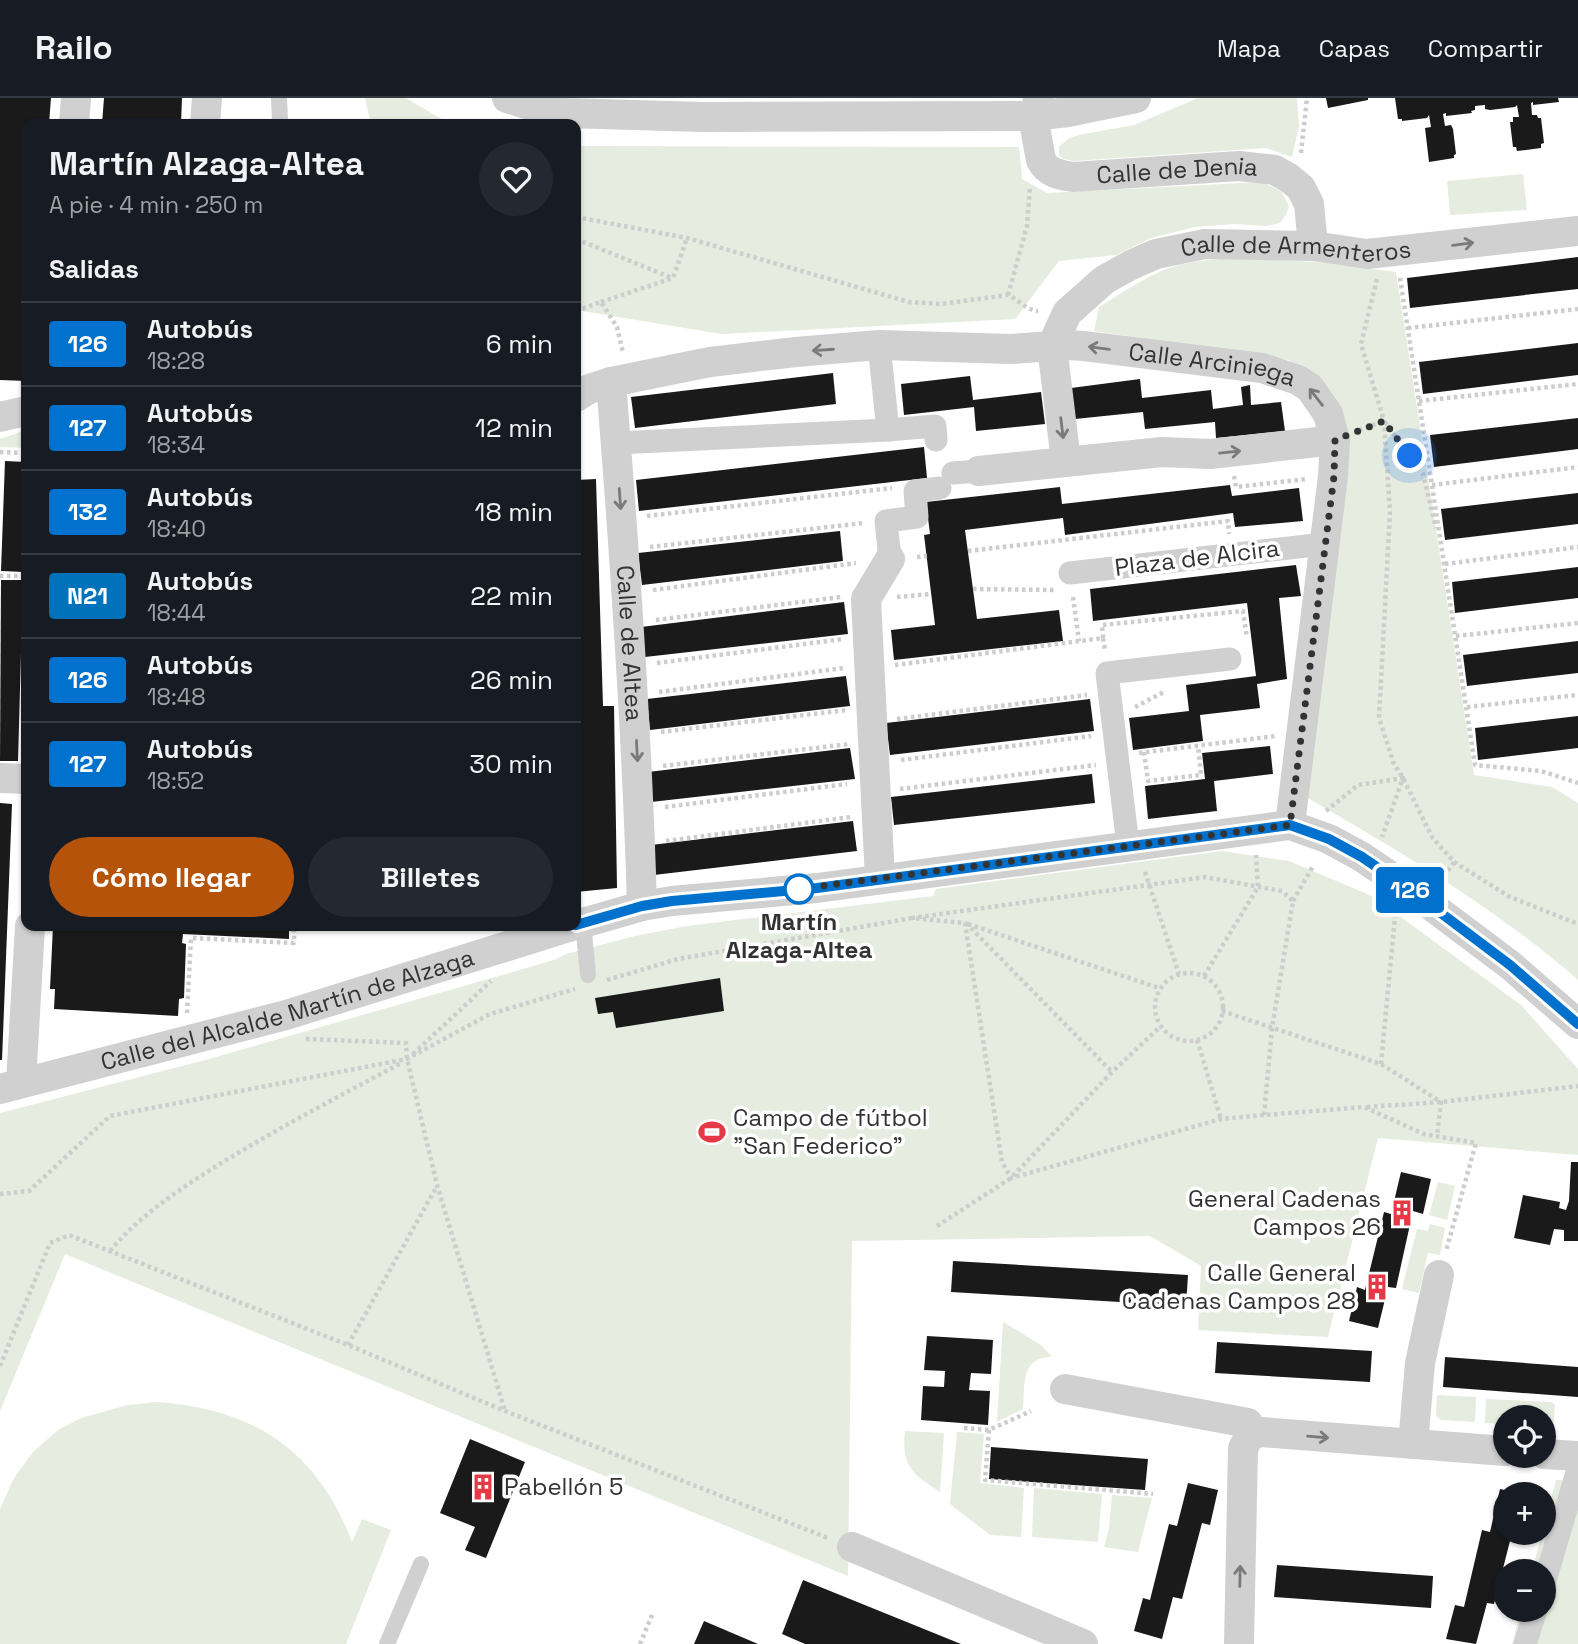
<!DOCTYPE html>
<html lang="es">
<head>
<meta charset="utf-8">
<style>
  :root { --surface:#171b24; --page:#242831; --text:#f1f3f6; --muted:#9ea1a6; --line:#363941; --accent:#b45309 }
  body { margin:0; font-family:"Space Grotesk",sans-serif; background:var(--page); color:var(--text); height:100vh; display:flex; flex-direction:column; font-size:26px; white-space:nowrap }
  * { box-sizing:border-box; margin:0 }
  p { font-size:23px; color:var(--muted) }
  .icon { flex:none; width:38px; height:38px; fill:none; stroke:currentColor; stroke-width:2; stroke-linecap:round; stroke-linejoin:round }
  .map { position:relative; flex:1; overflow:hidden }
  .side { position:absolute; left:21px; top:21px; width:560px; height:812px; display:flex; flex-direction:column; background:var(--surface); border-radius:14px; box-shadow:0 2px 5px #0004 }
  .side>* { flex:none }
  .badge { padding:0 14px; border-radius:5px; font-size:24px; line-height:46px }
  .controls { position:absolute; left:1493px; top:1307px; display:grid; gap:14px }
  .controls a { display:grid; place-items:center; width:63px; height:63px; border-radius:50%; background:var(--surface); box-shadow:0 2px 5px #0004; font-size:35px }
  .you { position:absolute; width:35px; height:35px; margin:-18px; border:5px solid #fff; border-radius:50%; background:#1a73e8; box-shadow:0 0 0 10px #1a73e833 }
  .map>.badge { position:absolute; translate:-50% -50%; box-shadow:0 0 0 4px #fff }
  h2 { padding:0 28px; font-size:26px; line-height:63px }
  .round { display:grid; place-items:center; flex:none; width:74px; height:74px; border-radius:37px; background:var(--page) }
  .summary { display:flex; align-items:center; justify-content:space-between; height:119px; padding:0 28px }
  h1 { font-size:33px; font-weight:700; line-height:52px }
  .primary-button { display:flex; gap:14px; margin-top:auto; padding:14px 28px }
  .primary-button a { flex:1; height:80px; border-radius:42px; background:var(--accent); color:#fff; font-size:28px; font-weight:700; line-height:80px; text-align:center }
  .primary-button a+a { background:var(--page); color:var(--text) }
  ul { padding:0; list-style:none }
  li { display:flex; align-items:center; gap:21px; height:84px; padding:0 28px; border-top:2px solid var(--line) }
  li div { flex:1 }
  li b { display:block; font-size:26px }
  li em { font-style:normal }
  li .badge { min-width:77px; font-weight:700; text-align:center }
  header { display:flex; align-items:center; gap:42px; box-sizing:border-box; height:98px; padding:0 35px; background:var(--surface); border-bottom:2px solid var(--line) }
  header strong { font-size:33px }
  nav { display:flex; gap:38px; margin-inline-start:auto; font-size:24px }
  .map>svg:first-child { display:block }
  .green { fill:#e6ecdf }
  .building { fill:#1a1a1a }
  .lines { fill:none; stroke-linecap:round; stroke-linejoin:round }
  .path { stroke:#cdcdcd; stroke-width:4.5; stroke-dasharray:3.5 3.5; stroke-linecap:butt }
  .service { stroke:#d0d0d0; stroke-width:16 }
  .pedestrian { stroke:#d0d0d0; stroke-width:23 }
  .minor { stroke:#d0d0d0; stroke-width:30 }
  .oneway { stroke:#7a7a7a }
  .line-casing { stroke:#fff; stroke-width:16 }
  .line { stroke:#0072ce; stroke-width:10 }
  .walk { stroke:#333; stroke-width:7; stroke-dasharray:0 12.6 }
  .stop-dot { fill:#fff; stroke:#0072ce; stroke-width:3.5 }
  .labels { text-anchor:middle; stroke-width:7; stroke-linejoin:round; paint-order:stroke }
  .street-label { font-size:24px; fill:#333; stroke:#fff }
  .stop-label { font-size:24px; font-weight:bold; fill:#333; stroke:#fff }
  .poi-label { font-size:24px; fill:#333; stroke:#fff; text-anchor:start }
</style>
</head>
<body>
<header>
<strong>Railo</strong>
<nav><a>Mapa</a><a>Capas</a><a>Compartir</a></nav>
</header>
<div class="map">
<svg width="1578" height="1546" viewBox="0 0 1578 1546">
  <rect width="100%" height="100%" fill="#fff"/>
  <!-- green -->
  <g class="green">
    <polygon points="365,0 406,0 450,26 371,26"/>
    <polygon points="1198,0 1297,0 1299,28 1292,59 1266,50 1074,63 1063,61 1059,57 1059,49 1068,41 1079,37 1134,27"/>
    <polygon points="576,48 1019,49 1022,81 1047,95 1262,84 1281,93 1289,108 1286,117 1280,125 1266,128 1234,126 1195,129 1151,140 1116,157 1059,163 1015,221 721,236 576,212"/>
    <polygon points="1523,76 1527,112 1450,117 1447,83"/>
    <path d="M1237,160L1316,164L1396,174L1474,677L1552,689L1578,705V882C1496,810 1402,755 1308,700L1343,347L1313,280L1289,262L1094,233L1099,209C1122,195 1146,178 1172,169C1193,163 1215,161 1237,160Z"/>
    <polygon points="26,332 26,350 0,349 0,341"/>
    <polygon points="1222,753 1289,763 1372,798 1521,907 1578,971 1578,1057 1378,1040 1328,1239 1198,1232 1201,1168 1150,1138 852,1143 848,1478 65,1156 0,1313 0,1015 209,961 554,862 566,856 635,838 687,828 933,798 936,791"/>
    <polygon points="1438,1084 1455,1088 1447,1122 1429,1117"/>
    <polygon points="1430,1126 1445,1130 1440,1157 1428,1155 1419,1195 1402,1191 1417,1131 1428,1133"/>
    <path d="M1003,1224L1041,1247L1052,1259C1020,1259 1025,1287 1023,1311L997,1324Z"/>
    <polygon points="1437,1297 1476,1299 1475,1324 1441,1322 1436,1318"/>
    <polygon points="1486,1301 1551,1304 1555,1307 1553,1329 1544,1329 1544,1320 1505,1320 1505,1326 1485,1325"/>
    <path d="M157,1304C254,1311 317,1352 352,1444L362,1421L391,1432L346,1546H0V1411L14,1380L33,1354L58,1332L81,1320L128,1307Z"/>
    <path d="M905,1333L944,1335L940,1394C913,1376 901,1369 905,1333Z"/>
    <polygon points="957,1334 984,1336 980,1385 1024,1390 1021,1439 990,1437 950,1406"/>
    <polygon points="1556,1382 1578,1383 1578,1546 1512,1546 1521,1512 1544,1512 1544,1474 1532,1473"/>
    <polygon points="1034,1390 1102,1396 1098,1444 1032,1439"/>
    <polygon points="1112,1397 1152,1400 1138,1454 1104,1449 1109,1430"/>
  </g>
  <!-- building -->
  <g class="building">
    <polygon points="0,0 51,0 49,26 26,26 26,283 0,282"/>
    <polygon points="104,0 182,0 181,26 102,26"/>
    <polygon points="1326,0 1368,0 1368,2 1328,10"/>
    <polygon points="1395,0 1558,0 1559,4 1533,7 1533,4 1531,5 1532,17 1537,17 1538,20 1541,20 1544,45 1541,46 1541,50 1517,53 1516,49 1513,49 1510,24 1513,24 1513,19 1519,19 1517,7 1515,9 1490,12 1485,11 1485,7 1475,8 1475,12 1471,13 1472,15 1446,18 1446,15 1443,16 1445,28 1451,27 1453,31 1456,56 1454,57 1454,60 1429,64 1425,30 1431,29 1429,17 1427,20 1402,23 1402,21 1398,21"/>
    <polygon points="1578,159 1578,191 1410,210 1407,180"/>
    <polygon points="1578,245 1578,277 1423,296 1419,264"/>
    <polygon points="833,275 836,306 635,330 631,299"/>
    <polygon points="970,278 973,302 1041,294 1045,326 976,333 974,309 904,317 901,286"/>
    <polygon points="1140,281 1142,300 1211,292 1213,311 1243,307 1241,289 1250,287 1251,307 1281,304 1285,333 1216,340 1215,324 1145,331 1143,314 1075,321 1071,290"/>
    <polygon points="1578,320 1578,351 1434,369 1430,337"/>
    <polygon points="924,349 927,380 639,413 636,382"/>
    <polygon points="5,363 26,364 24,474 1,473"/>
    <polygon points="596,381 603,608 614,608 617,790 576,794 576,382"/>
    <polygon points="1230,387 1232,398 1299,390 1303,423 1235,429 1233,415 1065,437 1063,420 965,432 977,521 1059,512 1063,543 894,562 891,532 935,527 924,437 930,436 926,404 1060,389 1062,406"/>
    <polygon points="1578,395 1578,426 1445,442 1441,411"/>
    <polygon points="840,433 843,463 642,487 638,455"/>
    <polygon points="1296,467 1301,498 1279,500 1287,581 1257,586 1260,610 1200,617 1203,643 1133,652 1129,620 1189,613 1186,587 1256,578 1247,505 1093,523 1090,491"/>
    <polygon points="1578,469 1578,500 1455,515 1452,484"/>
    <polygon points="1,482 23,482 18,663 0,663"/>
    <polygon points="844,504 848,536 645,559 641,529"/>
    <polygon points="1578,543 1578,575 1467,588 1463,557"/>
    <polygon points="846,578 850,608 650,632 647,601"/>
    <polygon points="1090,601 1094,633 890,657 886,625"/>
    <polygon points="1578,618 1578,650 1478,662 1475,630"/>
    <polygon points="1270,648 1273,676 1214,683 1217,713 1148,721 1145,688 1205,681 1202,655"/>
    <polygon points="850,650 855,681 651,704 648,674"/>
    <polygon points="1092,676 1095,705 894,727 891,699"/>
    <polygon points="0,705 12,706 2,962 0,962"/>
    <polygon points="853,723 857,753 654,777 651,747"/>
    <polygon points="53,828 289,828 289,841 183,836 182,845 186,846 184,900 179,901 178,918 54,911 55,891 50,891"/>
    <polygon points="720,880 724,913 616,930 613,914 598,916 595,900"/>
    <polygon points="1571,1064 1578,1064 1578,1143 1564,1143 1564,1132 1554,1131 1550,1147 1514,1140 1523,1097 1560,1104 1559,1110 1566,1112 1569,1103"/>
    <polygon points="1401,1074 1431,1081 1423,1116 1413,1113 1396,1190 1388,1189 1378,1230 1349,1223 1357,1189 1365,1192 1384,1114 1391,1116"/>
    <polygon points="953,1163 1188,1177 1186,1208 951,1194"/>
    <polygon points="927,1238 993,1242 991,1276 971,1275 969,1292 990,1293 988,1327 921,1322 923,1288 944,1289 945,1273 924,1272"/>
    <polygon points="1217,1244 1372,1253 1370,1284 1215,1275"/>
    <polygon points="1445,1259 1578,1269 1578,1299 1443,1289"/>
    <polygon points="470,1341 525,1364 486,1460 465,1452 475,1429 440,1415"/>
    <polygon points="991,1349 1148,1361 1145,1392 989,1381"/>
    <polygon points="1188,1385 1218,1392 1210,1427 1202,1425 1182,1501 1173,1499 1162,1541 1134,1533 1143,1500 1150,1502 1169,1426 1177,1428"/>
    <polygon points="1500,1391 1518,1395 1505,1396 1505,1435 1512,1435 1494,1506 1487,1505 1476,1546 1446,1541 1455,1507 1464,1509 1482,1432 1490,1434"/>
    <polygon points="1277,1467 1433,1478 1431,1510 1274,1499"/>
    <polygon points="803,1482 961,1546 805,1546 782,1536"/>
    <polygon points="704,1523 758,1546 694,1546"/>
  </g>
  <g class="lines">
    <!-- path -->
    <g class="path">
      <polyline points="1301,55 1307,0"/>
      <path d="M576,119L687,140L909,204L941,206L1008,197C1019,202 1026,212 1038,213"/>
      <polyline points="576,141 672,180"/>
      <polyline points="1400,180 1475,667 1541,673 1578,685"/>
      <polyline points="1377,181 1361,246 1384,323 1390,414 1379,620 1394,666 1403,680 1432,739 1454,764 1441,783"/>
      <polyline points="1008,197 1027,128 1030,89"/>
      <polyline points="601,204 673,180 687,140"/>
      <polyline points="576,213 601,204 617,229 623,255"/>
      <polyline points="1408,230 1578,211"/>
      <polyline points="1419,303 1578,286"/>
      <polyline points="1359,332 1384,323 1423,376 1436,430"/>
      <polyline points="0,354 26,355"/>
      <polyline points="1234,378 1236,389 1307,381"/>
      <polyline points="1432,387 1578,369"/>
      <polyline points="647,418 892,390"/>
      <polyline points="650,449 864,425"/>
      <polyline points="968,453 1228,423 1229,436"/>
      <polyline points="917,459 927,458"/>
      <polyline points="1445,466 1578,449"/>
      <polyline points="0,478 26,478"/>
      <polyline points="973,491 1054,492"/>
      <polyline points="653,492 856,465"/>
      <polyline points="897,499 931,496"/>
      <polyline points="1073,499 1079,543"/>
      <polyline points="656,522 841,499"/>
      <polyline points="1456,538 1578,525"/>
      <polyline points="1103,540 1102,527 1243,513 1247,540"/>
      <polyline points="657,565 843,541"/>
      <polyline points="895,567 1103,540 1105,552"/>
      <polyline points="659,594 844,570"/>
      <polyline points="1135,609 1164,594"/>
      <polyline points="1467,609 1578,597"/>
      <polyline points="897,621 1087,597"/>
      <polyline points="661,634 847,612"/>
      <polyline points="1144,654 1148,683 1201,677 1198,648"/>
      <polyline points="1139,655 1276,638"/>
      <polyline points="901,662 1091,638"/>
      <polyline points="663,668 849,646"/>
      <polyline points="900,691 1096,667"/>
      <polyline points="665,709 847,686"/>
      <polyline points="1326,713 1358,687 1403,680 1382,739"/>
      <polyline points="666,743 851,719"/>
      <polyline points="1454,764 1510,799 1578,826"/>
      <polyline points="1145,774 1179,876"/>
      <polyline points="1293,803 1313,768"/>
      <polyline points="966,825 1112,974"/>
      <polyline points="968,826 1159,890"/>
      <circle cx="1189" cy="909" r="34"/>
      <polyline points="1204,878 1258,789 1256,757"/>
      <polyline points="607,882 678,861 912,820"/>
      <polyline points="1222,913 1381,966 1441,1004 1437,1038"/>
      <polyline points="187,915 191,840 294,845 294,828"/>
      <polyline points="306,941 406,945 407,961 437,1087 505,1313"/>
      <polyline points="1197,942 1221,1021"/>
      <polyline points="413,956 491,883"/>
      <polyline points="1381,966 1395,819"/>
      <polyline points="1367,1009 1441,1004 1578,988"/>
      <polyline points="1264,1017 1272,930 1293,803 1282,793 1205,779 912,820 965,825 1002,1064 1011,1080 1221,1021 1264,1017 1364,1009 1424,1036 1476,1045 1446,1153"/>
      <polyline points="0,1096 29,1093 110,1018 407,961 490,916 575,891"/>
      <polyline points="937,1128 1011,1080 1112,974 1160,929"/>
      <path d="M110,1153C139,1118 177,1093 215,1069C276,1031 340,998 403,964"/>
      <polyline points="348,1247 437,1088"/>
      <polyline points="0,1268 50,1145 69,1137 348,1247 505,1313 828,1440"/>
      <polyline points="964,1330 989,1332 1031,1313"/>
      <polyline points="989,1332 985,1382 1153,1396"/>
      <polyline points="640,1546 652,1517"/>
    </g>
    <!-- service -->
    <g class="service">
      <polyline points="279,0 280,23"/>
      <polyline points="583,824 588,877"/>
      <polyline points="387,1546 421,1466"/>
    </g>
    <!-- pedestrian -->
    <g class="pedestrian">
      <polyline points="879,247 888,332"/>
      <polyline points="616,345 888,332 935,328 936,342"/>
      <polyline points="953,375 979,373"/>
      <polyline points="890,461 886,423 917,419 915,393 940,390"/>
      <polyline points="1070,475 1324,446"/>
      <polyline points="1128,747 1107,575 1230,561"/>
      <polyline points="1544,1486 1578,1371"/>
      <polyline points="1525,1546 1536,1512"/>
    </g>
    <!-- minor -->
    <g class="minor">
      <polyline points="507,0 545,12 565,15 703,19 1033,18 1068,14 1136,0"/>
      <path id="s1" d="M1039,0L1033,18L1041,62C1047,75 1060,77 1073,79L1239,68L1275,72L1289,80L1301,90L1309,106L1313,148"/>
      <polyline points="74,26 76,0"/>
      <polyline points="205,26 207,0"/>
      <path id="s2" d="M611,284C625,459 637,633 642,808"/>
      <path id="s3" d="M576,299L589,291L611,284L710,264L796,254L879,247L1011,251L1067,247L1084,248L1262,270L1298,282L1310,290L1328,316L1335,342L1333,378L1290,727"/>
      <polyline points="0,319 26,313"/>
      <path id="s4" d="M1066,363L1052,248L1067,215L1104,182L1131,167L1156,156L1205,146L1313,148L1367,156L1578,133"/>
      <polyline points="979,373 1162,354 1210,356 1335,342"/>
      <polyline points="0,680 26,681"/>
      <polyline points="880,781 866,501 890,461"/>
      <polyline points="576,827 642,808 672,803 817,790 1290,727 1329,741 1362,759 1409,791 1510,867 1578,926"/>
      <polyline points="21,985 30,828"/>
      <path id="s5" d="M0,991L286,917L572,828"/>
      <polyline points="1065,1291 1248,1325 1250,1337"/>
      <polyline points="1250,1337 1261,1334 1505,1353"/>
      <polyline points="1413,1346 1420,1265 1439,1177"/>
      <polyline points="1544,1356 1578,1358"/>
      <polyline points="852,1449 1083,1546"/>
      <polyline points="1239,1546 1243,1350 1250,1337"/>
    </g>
  </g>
  <!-- one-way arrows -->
  <defs><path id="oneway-shaft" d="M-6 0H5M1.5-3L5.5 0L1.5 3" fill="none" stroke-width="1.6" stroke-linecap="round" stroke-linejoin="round" transform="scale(1.75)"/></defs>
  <g class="oneway">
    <use href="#oneway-shaft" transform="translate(1463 146) rotate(-7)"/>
    <use href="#oneway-shaft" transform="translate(1099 250) rotate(-173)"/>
    <use href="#oneway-shaft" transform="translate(823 252) rotate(176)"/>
    <use href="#oneway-shaft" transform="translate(1316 299) rotate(-128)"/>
    <use href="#oneway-shaft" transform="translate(1062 330) rotate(83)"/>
    <use href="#oneway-shaft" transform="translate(1230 354) rotate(-6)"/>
    <use href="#oneway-shaft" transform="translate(620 401) rotate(86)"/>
    <use href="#oneway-shaft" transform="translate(637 653) rotate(87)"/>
    <use href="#oneway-shaft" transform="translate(1318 1339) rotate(5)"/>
    <use href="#oneway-shaft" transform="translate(1240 1478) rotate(-89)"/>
  </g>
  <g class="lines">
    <!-- line casing -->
    <g class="line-casing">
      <polyline id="line" points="576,827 642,808 672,803 817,790 1290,727 1329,741 1362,759 1409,791 1510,867 1578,926"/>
    </g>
    <!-- line -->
    <use href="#line" class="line"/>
    <!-- walk -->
    <polyline class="walk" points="799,791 1290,727 1334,378 1335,342 1384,323 1410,358"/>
  </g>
  <!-- icons -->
  <defs>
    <g id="stadium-bare" transform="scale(2.1)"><path d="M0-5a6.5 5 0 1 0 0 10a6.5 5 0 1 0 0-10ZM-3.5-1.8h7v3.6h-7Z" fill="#e63946" stroke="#fff" stroke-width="2.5" paint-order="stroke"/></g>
    <g id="building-bare" transform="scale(2.1)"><path d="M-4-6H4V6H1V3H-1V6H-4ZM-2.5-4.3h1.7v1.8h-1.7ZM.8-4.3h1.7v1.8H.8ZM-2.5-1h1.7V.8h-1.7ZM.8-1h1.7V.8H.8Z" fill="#e63946" stroke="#fff" stroke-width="2.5" paint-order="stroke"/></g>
  </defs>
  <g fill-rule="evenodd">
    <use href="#stadium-bare" x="712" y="1034"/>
    <use href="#building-bare" x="1402" y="1115"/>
    <use href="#building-bare" x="1377" y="1189"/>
    <use href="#building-bare" x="483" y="1389"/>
  </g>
  <!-- markers -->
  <circle class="stop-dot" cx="799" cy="791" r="14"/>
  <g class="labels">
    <!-- street labels -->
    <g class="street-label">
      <text dy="8" stroke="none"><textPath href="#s1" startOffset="206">Calle de Denia</textPath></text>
      <text dy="8" stroke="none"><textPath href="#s4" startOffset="401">Calle de Armenteros</textPath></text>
      <text dy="8" stroke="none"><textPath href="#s3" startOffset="644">Calle Arciniega</textPath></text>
      <text transform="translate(1197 460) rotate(-7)" y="8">Plaza de Alcira</text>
      <text dy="8" stroke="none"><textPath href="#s2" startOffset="262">Calle de Altea</textPath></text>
      <text dy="8" stroke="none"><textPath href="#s5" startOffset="298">Calle del Alcalde Martín de Alzaga</textPath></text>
    </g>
    <!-- stop labels -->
    <g class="stop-label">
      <text x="799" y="832">Martín<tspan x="799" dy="28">Alzaga-Altea</tspan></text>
    </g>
    <!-- poi labels -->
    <g class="poi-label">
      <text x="733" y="1028">Campo de fútbol<tspan x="733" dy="28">"San Federico"</tspan></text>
      <text x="1381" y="1109" text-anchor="end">General Cadenas<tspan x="1381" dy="28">Campos 26</tspan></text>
      <text x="1356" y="1183" text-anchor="end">Calle General<tspan x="1356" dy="28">Cadenas Campos 28</tspan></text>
      <text x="504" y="1397">Pabellón 5</text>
    </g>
  </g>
</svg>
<div class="controls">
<a><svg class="icon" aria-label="locate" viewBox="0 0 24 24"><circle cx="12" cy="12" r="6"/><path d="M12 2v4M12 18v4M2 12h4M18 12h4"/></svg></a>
<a>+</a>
<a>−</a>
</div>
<div class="you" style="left:1410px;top:358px"></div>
<b class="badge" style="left:1410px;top:792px;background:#0072ce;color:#fff">126</b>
<section class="side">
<div class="summary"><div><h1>Martín Alzaga-Altea</h1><p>A pie · 4 min · 250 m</p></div><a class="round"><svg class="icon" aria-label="heart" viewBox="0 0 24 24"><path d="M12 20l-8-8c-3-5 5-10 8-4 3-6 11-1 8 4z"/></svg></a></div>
<h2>Salidas</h2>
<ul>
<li><span class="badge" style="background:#0072ce;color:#fff">126</span><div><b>Autobús</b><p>18:28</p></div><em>6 min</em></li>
<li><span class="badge" style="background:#0072ce;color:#fff">127</span><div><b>Autobús</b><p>18:34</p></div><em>12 min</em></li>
<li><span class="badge" style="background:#0072ce;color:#fff">132</span><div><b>Autobús</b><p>18:40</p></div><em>18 min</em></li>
<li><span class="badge" style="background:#0072bc;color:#fff">N21</span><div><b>Autobús</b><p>18:44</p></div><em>22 min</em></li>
<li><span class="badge" style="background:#0072ce;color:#fff">126</span><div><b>Autobús</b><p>18:48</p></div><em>26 min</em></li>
<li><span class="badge" style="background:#0072ce;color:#fff">127</span><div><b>Autobús</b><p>18:52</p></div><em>30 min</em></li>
</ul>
<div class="primary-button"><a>Cómo llegar</a><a>Billetes</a></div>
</section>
</div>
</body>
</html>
